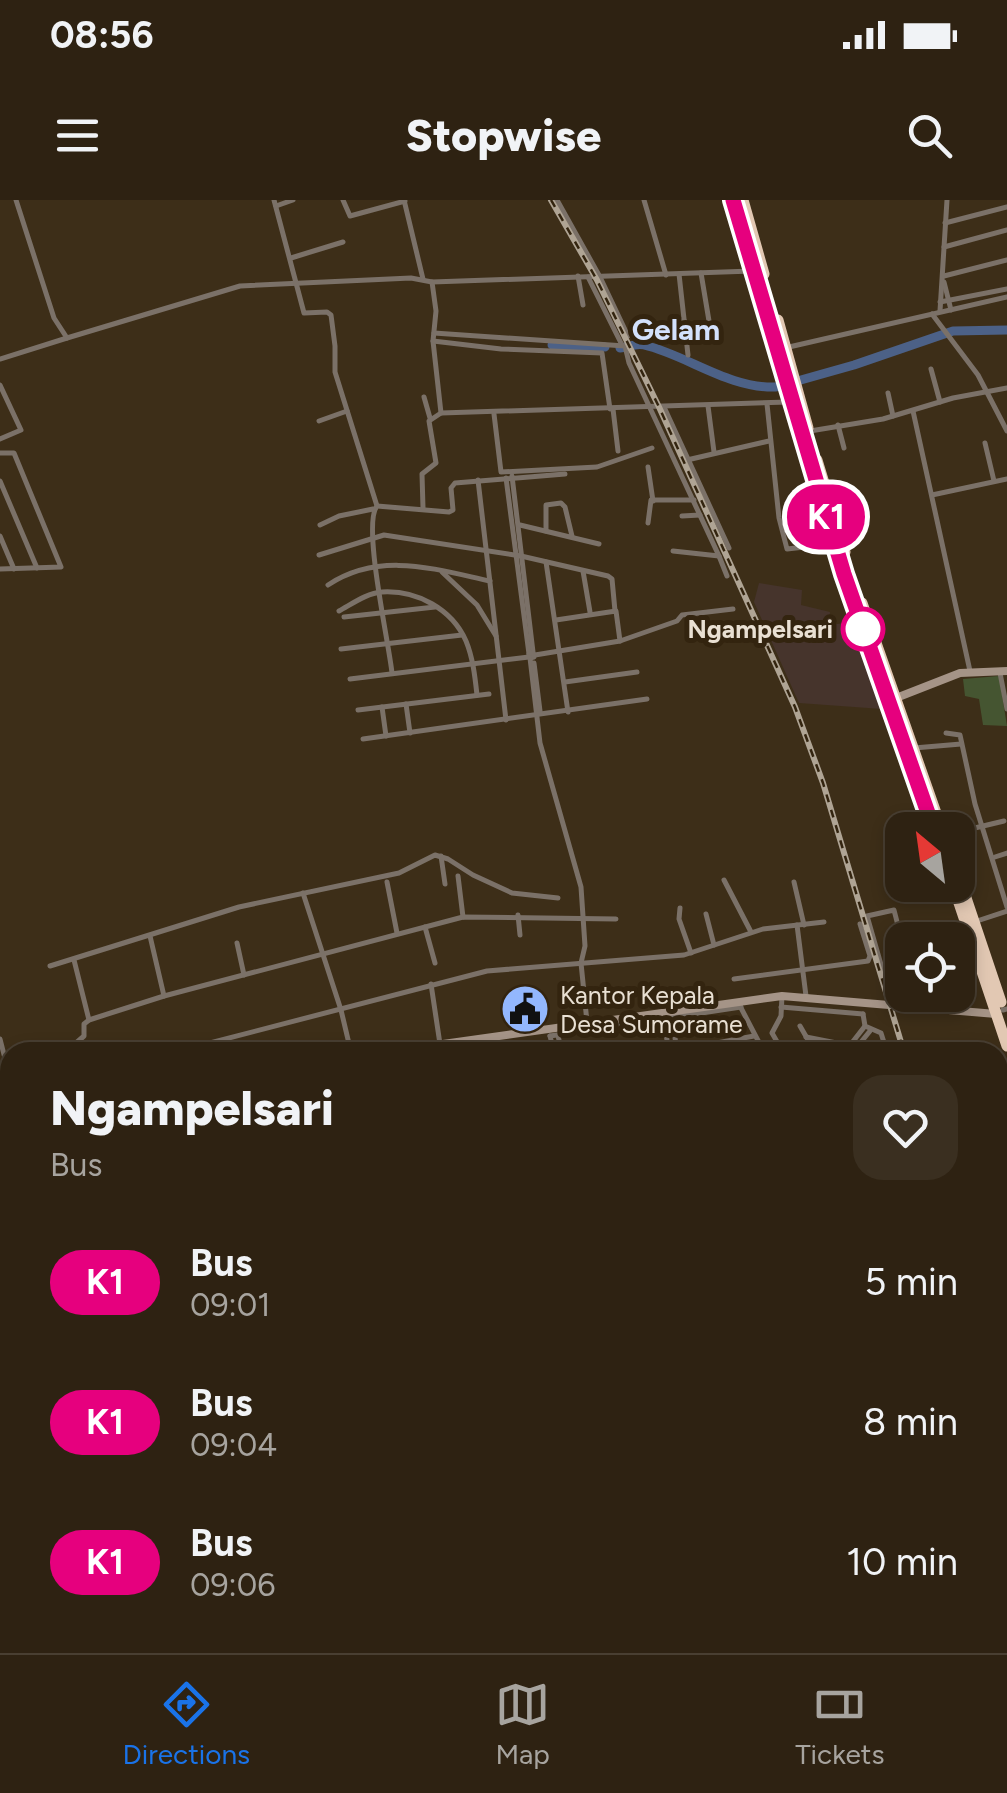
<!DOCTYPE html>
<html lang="en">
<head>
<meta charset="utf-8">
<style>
  :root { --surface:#2e2212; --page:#3a2f20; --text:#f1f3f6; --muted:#a7a49f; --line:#493f32; --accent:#1a73e8 }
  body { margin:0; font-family:Figtree,sans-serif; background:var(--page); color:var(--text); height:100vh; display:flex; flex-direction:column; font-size:38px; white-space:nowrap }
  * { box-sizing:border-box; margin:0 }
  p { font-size:32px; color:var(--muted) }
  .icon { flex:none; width:55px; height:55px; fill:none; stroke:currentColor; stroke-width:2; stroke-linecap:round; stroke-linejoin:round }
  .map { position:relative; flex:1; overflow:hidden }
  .side { position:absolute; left:0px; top:842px; width:1008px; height:612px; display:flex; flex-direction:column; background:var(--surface); border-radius:30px 30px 0 0; box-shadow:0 5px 15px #0003,0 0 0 2px var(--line) }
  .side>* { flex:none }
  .badge { padding:0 20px; border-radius:32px; font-size:35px; line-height:65px }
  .needle { width:65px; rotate:331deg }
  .fabs { position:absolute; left:885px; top:612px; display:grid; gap:20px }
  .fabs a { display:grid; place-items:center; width:90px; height:90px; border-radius:20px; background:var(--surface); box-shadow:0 5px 15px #0003,0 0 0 2px var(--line); font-size:50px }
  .map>.badge { position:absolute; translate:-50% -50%; box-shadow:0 0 0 5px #fff }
  .round { display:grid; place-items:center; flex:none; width:105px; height:105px; border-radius:30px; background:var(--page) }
  .head { display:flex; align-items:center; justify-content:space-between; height:170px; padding:0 50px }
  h1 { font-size:48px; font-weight:800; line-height:75px }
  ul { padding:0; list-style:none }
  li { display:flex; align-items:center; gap:30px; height:140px; padding:0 50px }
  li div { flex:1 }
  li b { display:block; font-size:38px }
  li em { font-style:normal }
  li .badge { min-width:110px; font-weight:700; text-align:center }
  .status { display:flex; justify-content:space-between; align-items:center; height:70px; padding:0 50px; background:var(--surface); direction:ltr }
  .status svg { height:28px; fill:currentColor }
  header { display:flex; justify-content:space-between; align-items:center; height:130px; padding:0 50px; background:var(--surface); font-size:45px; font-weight:800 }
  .tabs { display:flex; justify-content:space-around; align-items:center; height:140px; border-top:2px solid var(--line); background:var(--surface); font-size:28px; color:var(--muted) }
  .tabs a { display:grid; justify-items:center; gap:5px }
  .tabs .current { color:var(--accent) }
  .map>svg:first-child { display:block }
  .education { fill:#46342c }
  .green { fill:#455531 }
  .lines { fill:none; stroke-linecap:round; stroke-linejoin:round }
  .river { stroke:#4c6187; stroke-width:9 }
  .street { stroke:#7b7168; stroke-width:5 }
  .secondary { stroke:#a59487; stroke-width:8 }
  .highway { stroke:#e2c8b3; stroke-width:11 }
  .rail-casing { stroke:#afa494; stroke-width:6 }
  .rail { stroke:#33240f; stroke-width:2.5; stroke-dasharray:8; stroke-linecap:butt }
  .line-casing { stroke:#fff; stroke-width:22 }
  .line { stroke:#e6007e; stroke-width:15 }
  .stop-dot { fill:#fff; stroke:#e6007e; stroke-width:5 }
  .labels { text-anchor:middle; stroke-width:10; stroke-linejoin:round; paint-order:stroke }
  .stop-label { font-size:25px; font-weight:bold; fill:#e9e0d3; stroke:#33240f; text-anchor:end }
  .poi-label { font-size:25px; fill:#e9e0d3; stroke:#33240f; text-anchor:start }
  .quarter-label { font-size:30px; font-weight:bold; fill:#d3e1fc; stroke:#33240f }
</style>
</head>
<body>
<div class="status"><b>08:56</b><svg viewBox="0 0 49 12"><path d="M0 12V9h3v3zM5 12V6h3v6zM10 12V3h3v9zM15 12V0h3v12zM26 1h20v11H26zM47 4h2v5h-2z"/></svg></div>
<header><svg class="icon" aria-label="menu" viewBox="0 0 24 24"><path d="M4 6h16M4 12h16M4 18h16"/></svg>Stopwise<svg class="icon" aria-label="search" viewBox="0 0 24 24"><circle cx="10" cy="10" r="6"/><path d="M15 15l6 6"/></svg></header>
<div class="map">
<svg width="1007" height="1453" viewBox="0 0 1007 1453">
  <rect width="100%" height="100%" fill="#3d2e18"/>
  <!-- education -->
  <polygon class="education" points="759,383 802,390 801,405 830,412 829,425 853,422 882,509 799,503 754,402"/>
  <!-- green -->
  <polygon class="green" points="999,476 1007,526 983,525 979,499 965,496 963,479"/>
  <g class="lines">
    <!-- river -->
    <g class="river">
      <polyline points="552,145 605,147"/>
      <path d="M620,148C628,147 636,143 644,145C687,155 729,189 776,187L854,165L953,131L1007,130"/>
      <polyline points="0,1417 10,1426"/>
    </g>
    <!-- street -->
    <g class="street">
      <polyline points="16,0 54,118 67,138 240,86 411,78 432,82 752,71"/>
      <path d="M274,0L304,113L327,112L331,115L335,146V172L377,306C362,324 389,443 392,473"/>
      <polyline points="343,0 350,16 405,1"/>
      <polyline points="404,0 423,79"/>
      <polyline points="557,0 600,77 628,136"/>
      <polyline points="644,0 666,75"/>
      <polyline points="276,6 293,0"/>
      <polyline points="945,23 1007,7"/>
      <polyline points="944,47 1007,30"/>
      <polyline points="291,58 343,42"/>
      <polyline points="701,73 712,139"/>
      <polyline points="679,74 688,155"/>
      <polyline points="578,76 583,105"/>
      <polyline points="944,76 1007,60"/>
      <polyline points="588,77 622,145"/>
      <polyline points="432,82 436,111 433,141 441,213"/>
      <polyline points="944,82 951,110"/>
      <polyline points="940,102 1007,89"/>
      <polyline points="940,111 947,0"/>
      <polyline points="932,114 978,175 1007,231"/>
      <polyline points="657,129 684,120"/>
      <polyline points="434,133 625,146 629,163 719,356 673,351"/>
      <polyline points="433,141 501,149 602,153 610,209"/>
      <polyline points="789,147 1007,97"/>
      <polyline points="0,159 67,138"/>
      <polyline points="931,169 940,202"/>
      <polyline points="0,185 21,230 0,239"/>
      <polyline points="888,193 893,216"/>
      <polyline points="424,197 430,218"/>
      <polyline points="767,204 779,318 787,349 831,344"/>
      <polyline points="708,206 714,252"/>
      <polyline points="664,207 729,348"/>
      <polyline points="613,209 618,251"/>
      <polyline points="913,211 970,471"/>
      <polyline points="494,214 501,272 597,267 652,248"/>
      <polyline points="319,221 347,211"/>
      <polyline points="838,225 844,248"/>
      <polyline points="810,231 883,219 953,198 1007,188"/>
      <polyline points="985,243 994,281"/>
      <polyline points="0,253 14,253 61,367 0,369"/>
      <polyline points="687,260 769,241"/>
      <polyline points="648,267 653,301"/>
      <polyline points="512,276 533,452"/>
      <polyline points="506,278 529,454"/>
      <polyline points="478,280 506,520"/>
      <polyline points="0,281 37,368"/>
      <polyline points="932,295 1007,279"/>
      <polyline points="377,306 449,312 453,310 451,288 455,283 565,274"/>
      <polyline points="423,308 422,274 436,263 429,221 441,213 789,202"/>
      <polyline points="682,316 700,315"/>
      <polyline points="648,323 651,300 694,300"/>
      <polyline points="320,325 339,316 373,309"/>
      <polyline points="520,325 599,344"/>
      <polyline points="546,331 546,305 561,303 565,307 572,336"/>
      <polyline points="0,336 14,369"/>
      <polyline points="319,355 384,335 521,356 608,376 612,379 615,411"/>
      <polyline points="719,356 727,376"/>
      <polyline points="546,362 568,512"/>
      <polyline points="583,371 590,412"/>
      <polyline points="442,372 477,405 496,436"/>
      <path d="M328,385C380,351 434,369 490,381"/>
      <path d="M339,411C352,404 367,393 382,392C417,390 452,409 466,441C473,458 475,477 477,495"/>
      <polyline points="344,417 435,407"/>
      <polyline points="556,420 616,411 620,441"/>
      <polyline points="341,449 462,435"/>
      <polyline points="535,455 620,441 677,421 682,415 733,409"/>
      <polyline points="530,458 529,454 533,453 534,457 530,458 540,543 581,687 585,746 581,763 587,822"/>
      <polyline points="534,463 540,511"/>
      <polyline points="1000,473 1007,509"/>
      <polyline points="350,479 529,457"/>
      <polyline points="565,482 637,472"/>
      <polyline points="406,504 410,533"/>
      <polyline points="382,507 386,536"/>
      <polyline points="358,510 489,494"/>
      <polyline points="946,533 960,535 975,604 1007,707"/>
      <polyline points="363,539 647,499"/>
      <polyline points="914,548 961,544"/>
      <polyline points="958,632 1004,621"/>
      <polyline points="441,656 445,684"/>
      <polyline points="995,657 1007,653"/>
      <polyline points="458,676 463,717"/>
      <polyline points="724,680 751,732"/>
      <polyline points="387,682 397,733"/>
      <polyline points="794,682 804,725"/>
      <polyline points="303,693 341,810 351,852"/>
      <polyline points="680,708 679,719 691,753"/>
      <polyline points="706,714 714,745"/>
      <polyline points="518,715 520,735"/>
      <polyline points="977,721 1007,711"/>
      <polyline points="797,725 806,796"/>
      <polyline points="425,727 435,763"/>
      <polyline points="150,736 164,796"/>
      <polyline points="237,743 244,775"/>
      <polyline points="74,760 89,820"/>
      <polyline points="50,766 239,707 399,673 435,655 448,659 473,675 512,693 558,698"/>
      <polyline points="734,779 868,761 870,756 860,724"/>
      <polyline points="431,784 440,844"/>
      <polyline points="917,795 921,808"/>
      <polyline points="782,796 781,816 772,833 783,852"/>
      <polyline points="892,803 867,716 894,710 902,741"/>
      <polyline points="740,806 764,852"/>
      <polyline points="781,807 863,814"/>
      <polyline points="1003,810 1007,809"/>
      <polyline points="863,814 865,826 881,833 887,852"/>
      <polyline points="663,816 669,852"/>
      <polyline points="672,818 677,851"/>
      <polyline points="800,826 815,852"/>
      <polyline points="550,836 741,807"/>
      <polyline points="550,836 554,852"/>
      <polyline points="558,836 562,852"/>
      <polyline points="806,837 857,847"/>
      <polyline points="0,839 10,878"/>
      <polyline points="77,852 76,843 84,836 84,824 89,820 164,796 463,717 616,719"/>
      <polyline points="175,852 487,771 684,755 763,729 824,722"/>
      <polyline points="429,852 465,847"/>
      <polyline points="669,852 754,836"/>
      <polyline points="850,852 851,844 865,826"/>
      <polyline points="856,852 857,847 870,831"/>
      <polyline points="0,919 8,955 0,957"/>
      <polyline points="0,1013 10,1008"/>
      <polyline points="998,1026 1007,1022"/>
      <polyline points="998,1187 999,1187"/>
      <polyline points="0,1250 10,1248"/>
      <polyline points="998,1281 1007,1346"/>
      <polyline points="0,1342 10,1339"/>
      <polyline points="998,1367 1007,1366"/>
      <polyline points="0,1378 10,1413"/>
      <polyline points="207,1445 209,1453"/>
      <polyline points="739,1445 740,1453"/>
      <polyline points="746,1445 748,1453"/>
      <polyline points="846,1445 847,1453"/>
      <polyline points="89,1453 91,1445"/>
      <polyline points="305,1453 370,1445"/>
    </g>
    <!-- secondary -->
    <g class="secondary">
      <polyline points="896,498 960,473 1007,471"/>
      <polyline points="386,852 782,796 996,814"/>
      <polyline points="0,887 10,889"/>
      <polyline points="998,1395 1007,1394"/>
      <polyline points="571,1453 648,1445"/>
    </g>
    <!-- highway -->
    <g class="highway">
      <polyline points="733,0 844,375 934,630"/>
      <polyline points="743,0 764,74"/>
      <polyline points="778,120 808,228"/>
      <polyline points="817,260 845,352"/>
      <polyline points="862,403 942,630"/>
      <polyline points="958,674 1001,802"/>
      <polyline points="953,685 1007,846"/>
    </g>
    <!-- rail casing -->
    <g class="rail-casing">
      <g id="rail">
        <polyline points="551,0 597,80 659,207 795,507 823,583 904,852"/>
        <polyline points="998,1170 1007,1202"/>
      </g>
    </g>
    <!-- rail -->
    <use href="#rail" class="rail"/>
  </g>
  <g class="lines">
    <!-- line casing -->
    <g class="line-casing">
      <polyline id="line" points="733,0 844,374 934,630"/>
    </g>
    <!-- line -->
    <use href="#line" class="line"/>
  </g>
  <!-- icons -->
  <defs>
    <g id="civic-disc" transform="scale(2.5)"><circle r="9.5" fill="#93b7fd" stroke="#33240f"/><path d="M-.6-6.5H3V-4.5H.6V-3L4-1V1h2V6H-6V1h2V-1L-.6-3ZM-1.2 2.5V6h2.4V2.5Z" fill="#111"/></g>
  </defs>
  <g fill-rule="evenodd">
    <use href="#civic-disc" x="525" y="809"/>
  </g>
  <!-- markers -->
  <circle class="stop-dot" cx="863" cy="429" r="20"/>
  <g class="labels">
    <!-- stop labels -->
    <g class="stop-label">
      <text x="833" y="438">Ngampelsari</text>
    </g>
    <!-- poi labels -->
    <g class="poi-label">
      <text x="560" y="804">Kantor Kepala<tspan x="560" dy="29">Desa Sumorame</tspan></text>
    </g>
    <!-- quarter labels -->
    <g class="quarter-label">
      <text x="676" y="140">Gelam</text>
    </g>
  </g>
</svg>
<div class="fabs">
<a><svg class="needle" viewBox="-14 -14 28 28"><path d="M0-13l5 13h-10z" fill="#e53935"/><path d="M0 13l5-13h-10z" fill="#a7a49f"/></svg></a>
<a><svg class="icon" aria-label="locate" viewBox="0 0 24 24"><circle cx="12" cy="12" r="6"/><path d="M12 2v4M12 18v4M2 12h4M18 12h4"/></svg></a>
</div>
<b class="badge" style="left:826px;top:317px;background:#e6007e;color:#fff">K1</b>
<section class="side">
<div class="head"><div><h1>Ngampelsari</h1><p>Bus</p></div><a class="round"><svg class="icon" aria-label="heart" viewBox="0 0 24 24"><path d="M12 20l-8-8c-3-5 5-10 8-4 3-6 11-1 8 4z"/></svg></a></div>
<ul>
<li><span class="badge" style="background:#e6007e;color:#fff">K1</span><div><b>Bus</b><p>09:01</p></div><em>5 min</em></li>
<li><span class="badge" style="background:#e6007e;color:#fff">K1</span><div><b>Bus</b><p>09:04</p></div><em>8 min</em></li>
<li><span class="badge" style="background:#e6007e;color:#fff">K1</span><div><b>Bus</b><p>09:06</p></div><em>10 min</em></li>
</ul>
</section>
</div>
<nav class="tabs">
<a class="current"><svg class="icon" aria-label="directions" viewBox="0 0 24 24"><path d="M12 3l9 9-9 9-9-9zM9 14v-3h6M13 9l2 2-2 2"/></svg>Directions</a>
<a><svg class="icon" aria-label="map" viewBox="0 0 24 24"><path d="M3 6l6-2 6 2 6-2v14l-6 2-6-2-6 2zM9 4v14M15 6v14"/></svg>Map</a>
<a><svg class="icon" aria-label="tickets" viewBox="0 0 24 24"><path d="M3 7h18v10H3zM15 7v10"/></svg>Tickets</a>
</nav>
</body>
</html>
